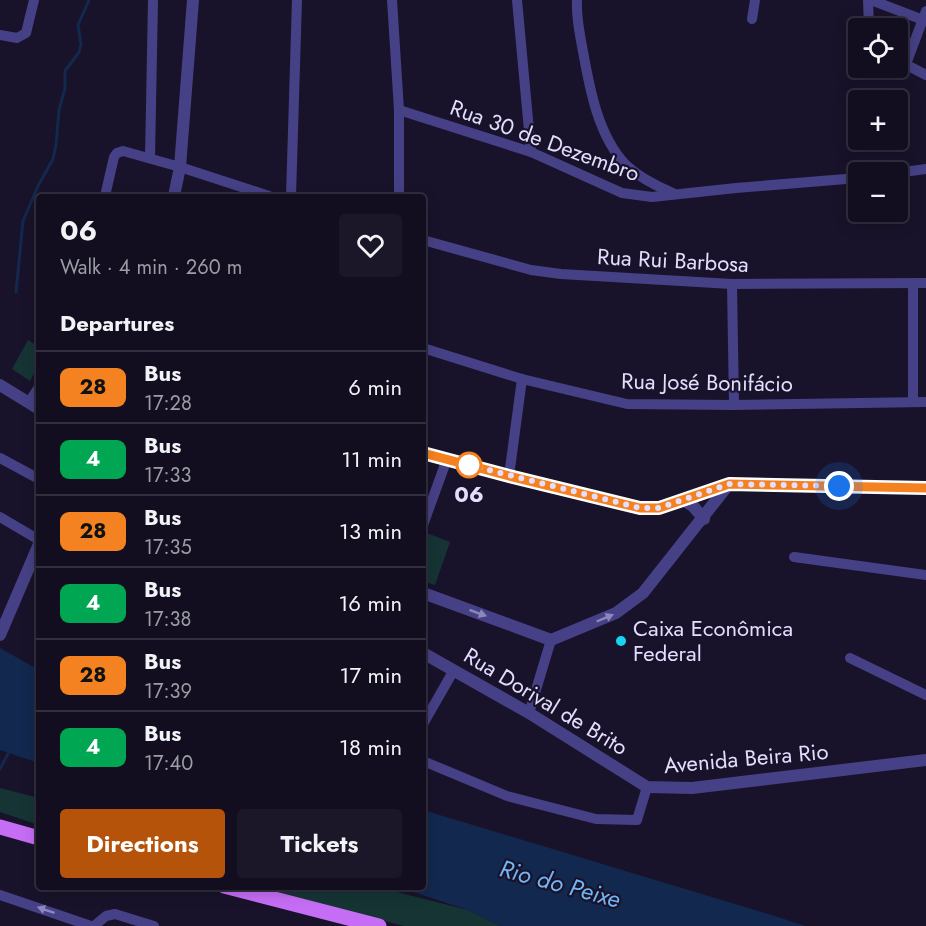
<!DOCTYPE html>
<html lang="en">
<head>
<meta charset="utf-8">
<style>
  :root { --surface:#120e20; --page:#1b1729; --text:#f1f3f6; --muted:#9c9ca5; --line:#312e3e; --accent:#b45309 }
  body { margin:0; font-family:Jost,sans-serif; background:var(--page); color:var(--text); height:100vh; display:flex; flex-direction:column; font-size:22px; white-space:nowrap }
  * { box-sizing:border-box; margin:0 }
  p { font-size:20px; color:var(--muted) }
  .icon { flex:none; width:33px; height:33px; fill:none; stroke:currentColor; stroke-width:2; stroke-linecap:round; stroke-linejoin:round }
  .map { position:relative; flex:1; overflow:hidden }
  .sheet { position:absolute; left:36px; top:194px; width:390px; height:696px; display:flex; flex-direction:column; background:var(--surface); border-radius:6px; box-shadow:0 3px 15px #0003,0 0 0 2px var(--line) }
  .sheet>* { flex:none }
  .badge { padding:0 12px; border-radius:9px; font-size:21px; line-height:39px }
  .tools { position:absolute; left:848px; top:18px; display:grid; gap:12px }
  .tools a { display:grid; place-items:center; width:60px; height:60px; border-radius:6px; background:var(--surface); box-shadow:0 3px 15px #0003,0 0 0 2px var(--line); font-size:30px }
  .you { position:absolute; width:30px; height:30px; margin:-15px; border:4px solid #fff; border-radius:50%; background:#1a73e8; box-shadow:0 0 0 9px #1a73e833 }
  .map>.badge { position:absolute; translate:-50% -50%; box-shadow:0 0 0 3px #fff }
  h2 { padding:0 24px; font-size:22px; line-height:54px }
  .round { display:grid; place-items:center; flex:none; width:63px; height:63px; border-radius:6px; background:var(--page) }
  .overview { display:flex; align-items:center; justify-content:space-between; height:102px; padding:0 24px }
  h1 { font-size:28px; font-weight:700; line-height:45px }
  .cta { display:flex; gap:12px; margin-top:auto; padding:12px 24px }
  .cta a { flex:1; height:69px; border-radius:6px; background:var(--accent); color:#fff; font-size:24px; font-weight:700; line-height:69px; text-align:center }
  .cta a+a { background:var(--page); color:var(--text) }
  ul { padding:0; list-style:none }
  li { display:flex; align-items:center; gap:18px; height:72px; padding:0 24px; border-top:2px solid var(--line) }
  li div { flex:1 }
  li b { display:block; font-size:22px }
  li em { font-style:normal }
  li .badge { min-width:66px; font-weight:700; text-align:center }
  .map>svg:first-child { display:block }
  .green { fill:#163434 }
  .water { fill:#13284e }
  .lines { fill:none; stroke-linecap:round; stroke-linejoin:round }
  .stream { stroke:#13284e; stroke-width:3 }
  .minor { stroke:#464186; stroke-width:10 }
  .tertiary { stroke:#464186; stroke-width:12 }
  .primary { stroke:#c66df6; stroke-width:15 }
  .oneway { fill:#8d88bc }
  .line-casing { stroke:#fff; stroke-width:14 }
  .line { stroke:#f58220; stroke-width:9 }
  .walk { stroke:#e3defd; stroke-width:6; stroke-dasharray:0 10.8 }
  .stop-dot { fill:#fff; stroke:#f58220; stroke-width:3 }
  .poi-dot { fill:#17d4f0; stroke:#18132a; stroke-width:2 }
  .labels { text-anchor:middle; stroke-width:4.5; stroke-linejoin:round; paint-order:stroke }
  .street-label { font-size:22px; fill:#e3defd; stroke:#18132a }
  .stop-label { font-size:22px; font-weight:bold; fill:#e3defd; stroke:#18132a }
  .poi-label { font-size:22px; fill:#e3defd; stroke:#18132a; text-anchor:start }
  .water-label { font-size:24px; font-style:italic; fill:#73b6f6; stroke:#18132a }
</style>
</head>
<body>
<div class="map">
<svg width="926" height="926" viewBox="0 0 926 926">
  <rect width="100%" height="100%" fill="#18132a"/>
  <!-- green -->
  <g class="green">
    <polygon points="28,340 39,347 39,364 30,381 12,369"/>
    <polygon points="424,532 450,542 435,585 423,581"/>
    <polygon points="0,788 39,798 39,825 0,812"/>
    <polygon points="252,887 377,887 468,910 500,926 404,926"/>
  </g>
  <!-- water -->
  <g class="water">
    <polygon points="0,648 39,670 39,763 0,750"/>
    <polygon points="423,810 778,917 805,926 500,926 468,910 398,887 423,886"/>
  </g>
  <g class="lines">
    <!-- stream -->
    <g class="stream">
      <polyline points="16,292 23,221 38,186 53,159 56,145 59,110 65,88 65,71 79,52 81,44 78,25 89,0"/>
      <polyline points="0,769 10,750"/>
    </g>
    <!-- minor -->
    <g class="minor">
      <polyline points="392,0 399,110 399,196"/>
      <polyline points="517,0 531,152"/>
      <path d="M577,0C576,16 579,30 582,46C589,85 597,135 626,165C640,178 656,186 673,193"/>
      <polyline points="868,0 869,28"/>
      <polyline points="871,0 926,21"/>
      <polyline points="752,19 755,0"/>
      <polyline points="0,35 17,38 26,33 34,0"/>
      <polyline points="897,60 926,75"/>
      <polyline points="906,64 926,11"/>
      <polyline points="399,110 531,152 622,193 652,197 736,188 858,178"/>
      <polyline points="150,158 153,0"/>
      <polyline points="897,173 926,169"/>
      <polyline points="105,196 114,157 117,153 123,151 180,167 269,196"/>
      <polyline points="291,196 297,0"/>
      <polyline points="423,240 531,270 561,274 732,284 926,283"/>
      <polyline points="732,284 734,405"/>
      <polyline points="423,348 522,379 627,404 734,405 926,402"/>
      <polyline points="29,402 39,387"/>
      <polyline points="913,402 913,284"/>
      <polyline points="0,458 39,479"/>
      <polyline points="509,476 522,379"/>
      <polyline points="0,517 39,540"/>
      <polyline points="423,525 447,459"/>
      <polyline points="794,557 926,575"/>
      <polyline points="850,658 926,695"/>
      <polyline points="529,713 551,640"/>
      <polyline points="423,724 454,670"/>
      <polyline points="423,761 507,796 596,819 637,820 647,787"/>
      <polyline points="0,895 91,926"/>
      <polyline points="94,926 106,916 115,914 154,926"/>
    </g>
    <!-- tertiary -->
    <g class="tertiary">
      <polyline points="174,196 180,167 193,0"/>
      <polyline points="0,385 39,409"/>
      <polyline points="423,453 509,476 640,508 659,508 729,484 926,488"/>
      <polyline points="683,500 693,506 704,519"/>
      <polyline points="423,593 551,640 616,613 643,593 729,484"/>
      <polyline points="0,635 39,544"/>
      <polyline points="423,653 529,713 647,787 692,788 926,760"/>
    </g>
    <!-- primary -->
    <g class="primary">
      <polyline points="0,827 39,838"/>
      <polyline points="224,886 379,926"/>
    </g>
  </g>
  <!-- one-way arrows -->
  <defs><path id="oneway-solid" d="M-6-.8H1V-3.2L6.5 0L1 3.2V.8H-6Z" transform="scale(1.5)"/></defs>
  <g class="oneway">
    <use href="#oneway-solid" transform="translate(478 613) rotate(20)"/>
    <use href="#oneway-solid" transform="translate(605 618) rotate(-23)"/>
    <use href="#oneway-solid" transform="translate(46 910) rotate(-161)"/>
  </g>
  <g class="lines">
    <!-- line casing -->
    <g class="line-casing">
      <polyline id="line" points="423,453 509,476 640,508 659,508 729,484 926,488"/>
    </g>
    <!-- line -->
    <use href="#line" class="line"/>
    <!-- walk -->
    <polyline class="walk" points="469,465 640,508 659,508 729,484 839,486"/>
  </g>
  <!-- markers -->
  <circle class="stop-dot" cx="469" cy="465" r="12"/>
  <circle class="poi-dot" cx="621" cy="641" r="6"/>
  <g class="labels">
    <!-- street labels -->
    <g class="street-label">
      <text transform="translate(545 140) rotate(20)" y="8">Rua 30 de Dezembro</text>
      <text transform="translate(673 260) rotate(3)" y="8">Rua Rui Barbosa</text>
      <text transform="translate(707 382) rotate(1)" y="8">Rua José Bonifácio</text>
      <text transform="translate(546 701) rotate(31)" y="8">Rua Dorival de Brito</text>
      <text transform="translate(746 758) rotate(-5)" y="8">Avenida Beira Rio</text>
    </g>
    <!-- stop labels -->
    <g class="stop-label">
      <text x="469" y="502">06</text>
    </g>
    <!-- poi labels -->
    <g class="poi-label">
      <text x="633" y="636">Caixa Econômica<tspan x="633" dy="25">Federal</tspan></text>
    </g>
    <!-- water labels -->
    <g class="water-label">
      <text transform="translate(560 884) rotate(15)" y="8">Rio do Peixe</text>
    </g>
  </g>
</svg>
<div class="tools">
<a><svg class="icon" aria-label="locate" viewBox="0 0 24 24"><circle cx="12" cy="12" r="6"/><path d="M12 2v4M12 18v4M2 12h4M18 12h4"/></svg></a>
<a>+</a>
<a>−</a>
</div>
<div class="you" style="left:839px;top:486px"></div>
<section class="sheet">
<div class="overview"><div><h1>06</h1><p>Walk · 4 min · 260 m</p></div><a class="round"><svg class="icon" aria-label="heart" viewBox="0 0 24 24"><path d="M12 20l-8-8c-3-5 5-10 8-4 3-6 11-1 8 4z"/></svg></a></div>
<h2>Departures</h2>
<ul>
<li><span class="badge" style="background:#f58220;color:#111">28</span><div><b>Bus</b><p>17:28</p></div><em>6 min</em></li>
<li><span class="badge" style="background:#00a651;color:#fff">4</span><div><b>Bus</b><p>17:33</p></div><em>11 min</em></li>
<li><span class="badge" style="background:#f58220;color:#111">28</span><div><b>Bus</b><p>17:35</p></div><em>13 min</em></li>
<li><span class="badge" style="background:#00a651;color:#fff">4</span><div><b>Bus</b><p>17:38</p></div><em>16 min</em></li>
<li><span class="badge" style="background:#f58220;color:#111">28</span><div><b>Bus</b><p>17:39</p></div><em>17 min</em></li>
<li><span class="badge" style="background:#00a651;color:#fff">4</span><div><b>Bus</b><p>17:40</p></div><em>18 min</em></li>
</ul>
<div class="cta"><a>Directions</a><a>Tickets</a></div>
</section>
</div>
</body>
</html>
